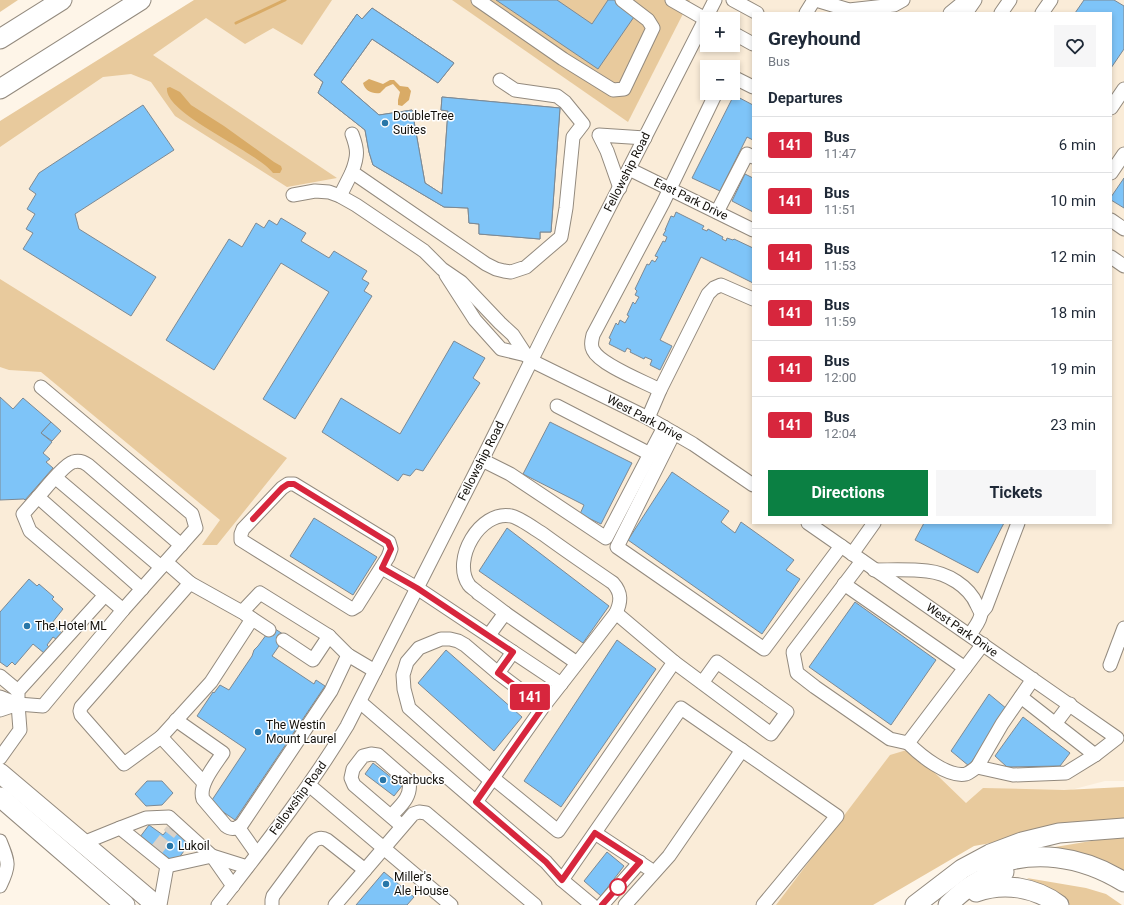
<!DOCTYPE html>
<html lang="en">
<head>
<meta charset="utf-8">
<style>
  :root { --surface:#fff; --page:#f6f6f7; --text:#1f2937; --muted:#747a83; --line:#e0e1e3; --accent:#0b8043 }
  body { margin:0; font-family:Roboto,sans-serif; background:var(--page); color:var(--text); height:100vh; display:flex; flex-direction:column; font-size:15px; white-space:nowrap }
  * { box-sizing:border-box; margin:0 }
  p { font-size:13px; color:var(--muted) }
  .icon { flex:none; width:22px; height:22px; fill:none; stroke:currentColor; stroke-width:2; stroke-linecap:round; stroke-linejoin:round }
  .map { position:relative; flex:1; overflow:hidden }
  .side { position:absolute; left:752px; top:12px; width:360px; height:512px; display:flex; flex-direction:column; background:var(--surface); border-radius:0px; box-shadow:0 2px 6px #0003 }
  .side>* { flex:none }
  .badge { padding:0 8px; border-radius:3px; font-size:14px; line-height:26px }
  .fabs { position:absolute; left:700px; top:12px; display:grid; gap:8px }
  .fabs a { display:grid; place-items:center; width:40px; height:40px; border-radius:0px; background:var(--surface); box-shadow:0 2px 6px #0003; font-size:20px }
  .map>.badge { position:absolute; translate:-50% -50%; box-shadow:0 0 0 2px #fff }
  h2 { padding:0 16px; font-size:15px; line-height:36px }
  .round { display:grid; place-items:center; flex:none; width:42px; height:42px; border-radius:0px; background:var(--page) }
  .summary { display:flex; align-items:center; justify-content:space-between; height:68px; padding:0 16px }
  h1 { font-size:19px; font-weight:700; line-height:30px }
  .primary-button { display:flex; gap:8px; margin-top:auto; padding:8px 16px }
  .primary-button a { flex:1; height:46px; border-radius:0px; background:var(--accent); color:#fff; font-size:16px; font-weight:700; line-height:46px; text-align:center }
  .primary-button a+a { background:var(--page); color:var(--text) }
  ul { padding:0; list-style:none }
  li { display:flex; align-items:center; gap:12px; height:56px; padding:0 16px; border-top:1px solid var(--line) }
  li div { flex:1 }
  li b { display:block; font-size:15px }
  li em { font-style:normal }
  li .badge { min-width:44px; font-weight:700; text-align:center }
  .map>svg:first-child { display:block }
  .built { fill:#faecd8; fill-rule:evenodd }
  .green { fill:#e8ca9d }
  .water { fill:#d9ab66 }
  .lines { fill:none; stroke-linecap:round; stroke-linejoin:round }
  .stream { stroke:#d9ab66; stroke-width:3 }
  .building { fill:#7ec4f8; stroke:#7d8993; fill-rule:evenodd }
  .minor-tunnel { stroke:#dbd2c7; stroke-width:13; stroke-dasharray:13 6; stroke-linecap:butt }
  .minor-casing { stroke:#938a7e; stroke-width:15 }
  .highway-casing { stroke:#938a7e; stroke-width:21 }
  .minor { stroke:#fff; stroke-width:13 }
  .highway { stroke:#fff; stroke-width:19 }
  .line-casing { stroke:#fff; stroke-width:9 }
  .line { stroke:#d7263d; stroke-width:6 }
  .poi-dot { fill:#2876a8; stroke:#fff; stroke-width:1.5 }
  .stop-dot { fill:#fff; stroke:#d7263d; stroke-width:2 }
  .labels { text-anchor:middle; stroke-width:3; stroke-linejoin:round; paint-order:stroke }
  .poi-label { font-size:12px; fill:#120f0a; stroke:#fff; text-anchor:start }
  .street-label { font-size:12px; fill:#120f0a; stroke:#fff }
</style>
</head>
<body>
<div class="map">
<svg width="1124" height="905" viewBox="0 0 1124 905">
  <rect width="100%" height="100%" fill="#fef5e8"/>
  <!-- built -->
  <path class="built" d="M203,0H1124V781H1105L979,814L849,905H156L0,773V134ZM753,13H1111V523H753ZM707,19H733V45H707ZM707,67H733V93H707Z"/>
  <!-- green -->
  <g class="green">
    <polygon points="0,0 18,0 0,12"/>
    <polygon points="194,0 332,0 302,45 273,28 245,44 206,18 153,55 337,178 287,187 175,116 151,82 131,74 103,77 0,147 0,121"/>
    <polygon points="452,0 690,0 628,122"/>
    <polygon points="0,279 287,458 217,545 202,545 220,520 41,372 9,370 0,367"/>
    <polygon points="910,749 966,803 983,788 1064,790 1124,787 1124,820 974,846 873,905 776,905 890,755"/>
    <polygon points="1124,836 1124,871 1055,847 1115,837"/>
    <polygon points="1027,878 1086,888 1106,894 1122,905 1070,905 1063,898"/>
  </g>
  <!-- water -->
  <g class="water">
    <path d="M369,79L383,84L390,80H394L400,86L408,87L411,91L409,100L402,106L398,105V100L400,92L393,84L386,87L380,93C372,94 365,91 363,83Z"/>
    <path d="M170,87L180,92L191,105L224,126L274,162L281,166L282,169L280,173H273C257,151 164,114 167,88Z"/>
  </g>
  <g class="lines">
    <!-- stream -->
    <polyline class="stream" points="236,23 285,0"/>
  </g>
  <!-- building -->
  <g class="building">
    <polygon points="496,0 557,0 592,24 608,0 616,0 636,14 598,69"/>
    <polygon points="1084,0 1114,0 1124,6 1124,49 1111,68 1111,13 1075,13"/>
    <path d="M372,8L454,63L438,83L372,39L341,82L379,115L412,110L425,183L442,194L448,111L441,110L442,97L560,108L551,232H540V239L479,234V224L469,223L468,208L444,207L373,165L369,152L365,130L318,93L323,82L314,75L357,14L362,19ZM473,121L533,125L527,197L517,196L518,175L490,172L485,195H468Z"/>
    <polygon points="372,8 454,63 438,83 372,39 341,82 379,115 412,110 425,183 442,194 448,111 441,110 442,97 560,108 551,232 540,232 540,239 479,234 479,224 469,223 468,208 444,207 373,165 369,152 365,130 318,93 323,82 314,75 357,14 362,19"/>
    <polygon points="734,95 753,105 753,140 747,137 720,191 692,178"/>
    <polygon points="143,105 174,150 75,214 79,229 156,277 131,316 23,249 33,233 26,229 35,214 27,209 36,194 29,189 39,173"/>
    <polygon points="745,174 753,178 753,212 732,201"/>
    <polygon points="1124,178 1124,208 1111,200 1111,197"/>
    <polygon points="676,212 704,226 702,229 707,231 708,229 723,237 722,239 726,241 727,238 733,240 734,239 753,248 753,283 701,257 660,340 672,346 660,370 650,365 652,360 645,357 644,359 630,352 631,350 627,348 625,352 609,344 611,339 609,338 616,323 618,325 620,320 625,323 629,316 627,315 633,302 635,304 639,297 635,295 637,291 635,289 647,264 649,265 652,260 655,262 658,257 655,256 663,241 665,242 667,237 663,235 666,230 665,230 671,216 674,217"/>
    <polygon points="281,218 306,233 301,241 329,258 334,251 367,271 362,279 369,283 364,291 372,296 295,419 263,399 329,292 281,263 214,370 166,340 229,239 242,247 256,223 264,228 269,220 277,225"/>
    <polygon points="454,341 485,358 473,378 480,383 423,471 416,469 410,476 403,474 398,481 322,432 341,398 400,434"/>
    <polygon points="0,397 13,409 23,398 51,422 41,433 52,442 43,453 50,459 46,462 53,468 25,500 24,499 0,500"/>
    <polygon points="51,422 61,431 52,441 41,433"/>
    <polygon points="550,422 632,463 601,524 580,514 584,505 523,474"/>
    <polygon points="672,472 729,511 721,522 735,533 741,522 794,560 786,570 800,579 762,634 628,540"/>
    <polygon points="314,518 377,557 353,595 290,556"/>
    <polygon points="924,523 1004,523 978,573 915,540"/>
    <polygon points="507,528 609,606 583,643 479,571"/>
    <polygon points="29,579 37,586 39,584 54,597 52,599 63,609 52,623 62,633 56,639 53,637 47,645 49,647 44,653 33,644 15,665 12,662 7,667 0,662 0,612"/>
    <polygon points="855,602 936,660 891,725 809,667"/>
    <polygon points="272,627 286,636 272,656 314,684 316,680 325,686 235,820 210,803 246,749 197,716 213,692 214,693 220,685 229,690 252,656 254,650 258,646"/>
    <polygon points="617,640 656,669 561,807 524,781"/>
    <polygon points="446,650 522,717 494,751 418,683"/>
    <polygon points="989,694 1007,709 969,766 951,751"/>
    <polygon points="1023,717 1070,753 1060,766 1007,767 995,756"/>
    <polygon points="373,763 402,786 394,796 365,774"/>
    <polygon points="147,781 162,781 173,793 162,805 146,806 135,794"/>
    <polygon points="149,825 163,835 169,828 190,843 175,863 140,837"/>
    <polygon points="607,852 624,866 601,896 584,881"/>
    <polygon points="384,872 414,897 407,905 356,905"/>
  </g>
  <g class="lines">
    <!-- minor-tunnel -->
    <polyline class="minor-tunnel" points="157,849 172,830"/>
    <!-- minor casing -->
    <g class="minor-casing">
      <g id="minor">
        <polyline points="478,0 563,59 613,90 624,89 653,28 648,20 622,0"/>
        <polyline points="672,0 707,20"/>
        <polyline points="733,0 757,13"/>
        <polyline points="816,0 849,10 894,5 903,0"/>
        <polyline points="806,13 814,0"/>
        <polyline points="950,13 966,0"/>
        <polyline points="966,13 975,0"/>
        <polyline points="1001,13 1010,0"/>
        <polyline points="1042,13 1051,0"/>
        <polyline points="733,33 753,44"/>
        <polyline points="733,79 735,78 753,87"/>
        <polyline points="1111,108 1124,89"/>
        <path d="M352,134C358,150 358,156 352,172L486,264L496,269L504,271L511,272L526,267L561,237L566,208L573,137L583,124L565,102L557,96L515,90L500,80"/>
        <polyline points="629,169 753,230"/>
        <polyline points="1111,173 1124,154"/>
        <polyline points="620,188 607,151 599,135 645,138"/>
        <polyline points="293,195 315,191 329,192 340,196 356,205 424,251 442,269 461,282 500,323 513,335 526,355 532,361 648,418 693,444 753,485"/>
        <polyline points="340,196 352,172"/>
        <polyline points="717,212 747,154 753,157"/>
        <polyline points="1111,220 1124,229"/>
        <polyline points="1111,257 1124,266"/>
        <polyline points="446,275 475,320 501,349 526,355"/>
        <path d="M660,390C645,382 600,365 593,350C590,345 592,340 593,335L663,203L716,93"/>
        <polyline points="557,406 650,454"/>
        <polyline points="648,418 660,390 708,294 714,288 721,285 753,299"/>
        <polyline points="674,433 617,547 764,649 841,546"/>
        <polyline points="482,460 510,474 606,538 664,427"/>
        <polyline points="56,478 161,567"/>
        <polygon points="288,484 294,484 389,542 391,549 388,557 357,606 352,609 241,540 241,534 243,529 282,488"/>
        <path d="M38,497C45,489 65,464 73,462C79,460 84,462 88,465L181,545"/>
        <path d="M808,523C910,595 1014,666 1117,738L1095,755L1066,773L1013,775L977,767L1002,724L1033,679"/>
        <polyline points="852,554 874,523"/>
        <polyline points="862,561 793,652 797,673 815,687 890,739 908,743 983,644"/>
        <polyline points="166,562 190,583"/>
        <polyline points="382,568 417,588 561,684 543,707 476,802"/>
        <path d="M874,570C892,570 910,569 927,571C947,573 969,586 977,605C978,607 980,611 981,613C981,621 973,629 970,635"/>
        <polyline points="844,584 965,668"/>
        <polyline points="123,610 30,531 23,514 38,497 142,589"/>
        <path d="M505,613C496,606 487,599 478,593C476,590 471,588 469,585C451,560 480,510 511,516C519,517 536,530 543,534C566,551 590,567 613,583C622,593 621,602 616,613"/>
        <polyline points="981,613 986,607 1018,523"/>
        <polyline points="245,614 269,630"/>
        <polyline points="489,635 505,613 577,663"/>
        <polyline points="283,640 313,660 329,636"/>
        <polyline points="674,662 771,734 787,712 717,662 702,683"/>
        <polyline points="1110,665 1124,628"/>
        <polyline points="498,673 513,652"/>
        <polyline points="0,676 18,691"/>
        <polyline points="0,697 18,704 43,706 123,610 196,528 192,514 41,387"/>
        <polyline points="1021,697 1095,755"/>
        <polyline points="360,702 546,862 562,880 681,708 837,816 763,905"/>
        <polyline points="18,704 18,691 105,595"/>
        <polyline points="0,710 18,704 20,730 0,758"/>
        <path d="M176,720L223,753C215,765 198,785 203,799L226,826C231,830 238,829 242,824L331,691L348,655"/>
        <polyline points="1055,724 1070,704"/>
        <polyline points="161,737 211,682 252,619"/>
        <path d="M908,743C920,755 948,778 966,774C969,773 974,769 977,767"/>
        <polyline points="493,778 558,831 674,662 616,613 561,684"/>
        <polyline points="491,781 409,708 404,689 403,675 407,662 419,648 441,639 450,639 458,641 465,645 498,673 543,707"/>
        <polyline points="204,783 161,737 124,764 81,715 80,711 81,707 190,583 242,612 260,593 329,636 348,655 375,671"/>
        <polyline points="309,785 451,905"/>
        <path d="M391,816C400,806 412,797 409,782L378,755L371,754L363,756L353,769L351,778L354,785L402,826"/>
        <polyline points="238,827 257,854"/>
        <polyline points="120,828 146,818 169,817 212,856 233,886"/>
        <polyline points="595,833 654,872"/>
        <path d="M0,841C9,863 10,865 0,886"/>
        <polyline points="83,843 120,828 167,866 160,905"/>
        <polyline points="167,866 212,856 247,867"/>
        <polyline points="562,880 592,905"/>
        <path d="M218,905C263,847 309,789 347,726L482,460L545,333L715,0"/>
        <path d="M272,905V900L273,896L313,842C317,838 322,837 327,840L365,870"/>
        <polyline points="335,905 413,814 419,812 426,813 535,905"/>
        <polyline points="602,905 640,862"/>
        <polyline points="625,905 669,856 742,750"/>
      </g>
    </g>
    <!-- highway casing -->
    <g class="highway-casing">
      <g id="highway">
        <polyline points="0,39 62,0"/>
        <polyline points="0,89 141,0"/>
        <polyline points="0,773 156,905"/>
        <polyline points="0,797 125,905"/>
        <path d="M986,868C1033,848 1082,856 1124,882"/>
        <path d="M976,892C1004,882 1035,887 1059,905"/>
        <polyline points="915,905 962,869 990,854 1022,842 1059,833 1124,828"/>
        <path d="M948,905C965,888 980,877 1004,872"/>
      </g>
    </g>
    <!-- minor -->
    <use href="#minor" class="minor"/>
    <!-- highway -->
    <use href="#highway" class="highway"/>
  </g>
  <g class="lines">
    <!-- line casing -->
    <g class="line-casing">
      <polyline id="line" points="253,519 282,488 288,484 294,484 388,542 391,549 382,568 417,588 513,652 498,673 543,707 476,802 546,862 562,880 595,833 640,862 602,905"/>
    </g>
    <!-- line -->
    <use href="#line" class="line"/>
  </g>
  <!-- markers -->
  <g class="poi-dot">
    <circle cx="385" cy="123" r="4"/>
    <circle cx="27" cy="626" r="4"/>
    <circle cx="258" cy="732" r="4"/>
    <circle cx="383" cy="780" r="4"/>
    <circle cx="170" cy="846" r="4"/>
    <circle cx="386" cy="884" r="4"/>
  </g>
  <circle class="stop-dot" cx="618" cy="887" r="8"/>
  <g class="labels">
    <!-- poi labels -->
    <g class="poi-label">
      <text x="393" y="120">DoubleTree<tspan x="393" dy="14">Suites</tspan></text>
      <text x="35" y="630">The Hotel ML</text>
      <text x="266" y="729">The Westin<tspan x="266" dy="14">Mount Laurel</tspan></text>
      <text x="391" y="784">Starbucks</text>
      <text x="178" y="850">Lukoil</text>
      <text x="394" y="881">Miller's<tspan x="394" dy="14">Ale House</tspan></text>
    </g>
    <!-- street labels -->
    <g class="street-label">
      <text transform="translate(627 172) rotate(-63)" y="4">Fellowship Road</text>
      <text transform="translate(691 199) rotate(26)" y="4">East Park Drive</text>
      <text transform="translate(645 418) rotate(28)" y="4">West Park Drive</text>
      <text transform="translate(481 461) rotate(-63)" y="4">Fellowship Road</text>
      <text transform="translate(962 630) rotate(35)" y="4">West Park Drive</text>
      <text transform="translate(298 798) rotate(-54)" y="4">Fellowship Road</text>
    </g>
  </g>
</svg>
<div class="fabs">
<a>+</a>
<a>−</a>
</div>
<b class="badge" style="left:530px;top:697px;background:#d7263d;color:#fff">141</b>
<section class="side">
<div class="summary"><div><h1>Greyhound</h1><p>Bus</p></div><a class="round"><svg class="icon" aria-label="heart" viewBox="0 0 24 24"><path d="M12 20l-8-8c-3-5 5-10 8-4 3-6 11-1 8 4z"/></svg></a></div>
<h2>Departures</h2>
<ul>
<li><span class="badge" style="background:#d7263d;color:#fff">141</span><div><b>Bus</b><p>11:47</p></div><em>6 min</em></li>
<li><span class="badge" style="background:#d7263d;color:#fff">141</span><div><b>Bus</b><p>11:51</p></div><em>10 min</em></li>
<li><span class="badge" style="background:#d7263d;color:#fff">141</span><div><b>Bus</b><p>11:53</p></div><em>12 min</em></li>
<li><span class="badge" style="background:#d7263d;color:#fff">141</span><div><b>Bus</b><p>11:59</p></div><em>18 min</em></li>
<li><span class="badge" style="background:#d7263d;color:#fff">141</span><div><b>Bus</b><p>12:00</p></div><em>19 min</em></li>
<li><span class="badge" style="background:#d7263d;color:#fff">141</span><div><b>Bus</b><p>12:04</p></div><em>23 min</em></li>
</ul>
<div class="primary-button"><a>Directions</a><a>Tickets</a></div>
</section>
</div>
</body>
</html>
